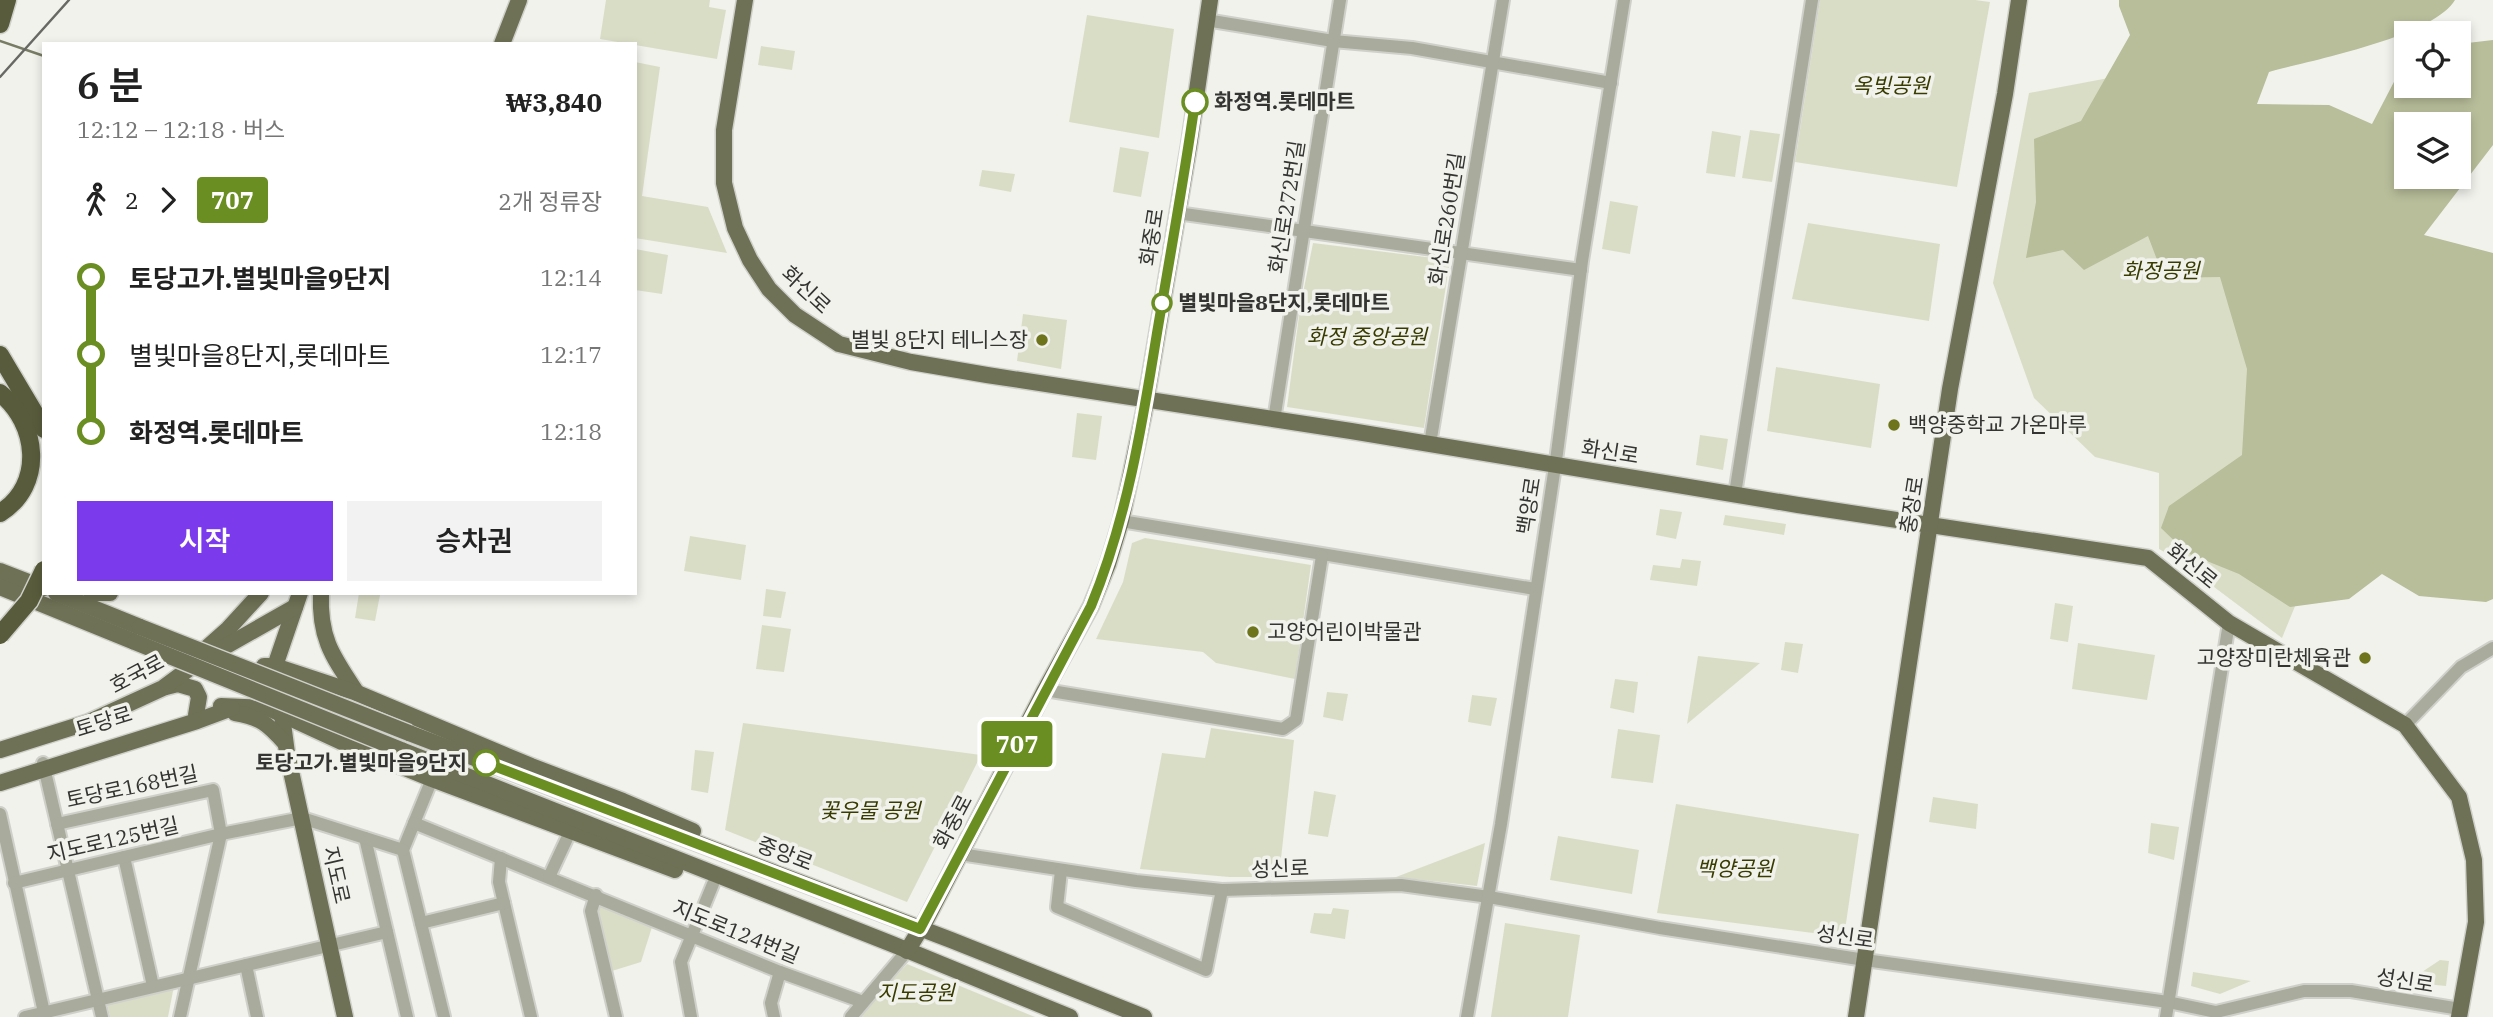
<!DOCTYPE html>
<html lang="ko">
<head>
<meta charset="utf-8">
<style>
  :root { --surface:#fff; --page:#f2f2f2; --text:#222; --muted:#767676; --accent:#7c3aed }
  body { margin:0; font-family:"IBM Plex Serif","Noto Sans KR",serif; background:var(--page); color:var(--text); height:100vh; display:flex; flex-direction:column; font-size:26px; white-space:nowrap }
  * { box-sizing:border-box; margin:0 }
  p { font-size:23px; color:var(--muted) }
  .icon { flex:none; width:38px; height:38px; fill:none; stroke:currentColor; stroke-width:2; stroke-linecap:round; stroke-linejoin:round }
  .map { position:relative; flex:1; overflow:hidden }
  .details { position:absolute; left:42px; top:42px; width:595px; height:553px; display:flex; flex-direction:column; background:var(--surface); border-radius:0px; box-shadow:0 4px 10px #0003 }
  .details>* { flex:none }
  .badge { padding:0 14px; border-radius:5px; font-size:24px; line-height:46px }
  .buttons { position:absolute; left:2394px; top:21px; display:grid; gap:14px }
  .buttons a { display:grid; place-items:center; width:77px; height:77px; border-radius:0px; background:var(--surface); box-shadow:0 4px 10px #0003; font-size:35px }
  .map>.badge { position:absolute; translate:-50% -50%; box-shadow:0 0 0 4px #fff }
  .legs { display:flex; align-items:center; gap:10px; height:77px; padding:0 35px; font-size:23px }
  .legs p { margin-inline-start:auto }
  .overview { display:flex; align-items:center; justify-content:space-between; height:119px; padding:0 35px }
  h1 { font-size:38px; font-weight:600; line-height:52px }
  .cta { display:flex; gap:14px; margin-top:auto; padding:14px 35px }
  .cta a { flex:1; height:80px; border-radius:0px; background:var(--accent); color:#fff; font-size:28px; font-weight:600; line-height:80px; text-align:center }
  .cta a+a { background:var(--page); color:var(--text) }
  ul { padding:0 35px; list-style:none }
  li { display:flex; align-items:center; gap:24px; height:77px; font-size:26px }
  li i { display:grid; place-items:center; width:10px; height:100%; margin:0 9px; background:currentColor }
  li i::after { content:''; width:18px; height:18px; margin:-9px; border:5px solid; border-radius:50%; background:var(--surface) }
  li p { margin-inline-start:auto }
  li:first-child i { background:linear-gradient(#0000 50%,currentColor 0) }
  li:last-child i { background:linear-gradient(currentColor 50%,#0000 0) }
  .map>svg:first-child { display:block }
  .green { fill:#daddc6 }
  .forest { fill:#b8bd9a; fill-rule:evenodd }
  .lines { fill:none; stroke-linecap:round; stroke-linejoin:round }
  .stream { stroke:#797c64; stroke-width:2.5 }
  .minor-casing { stroke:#d0d0cb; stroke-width:16 }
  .major-casing { stroke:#d0d0cb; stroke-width:19 }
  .highway-casing { stroke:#d0d0cb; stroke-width:21 }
  .minor { stroke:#a9ab9c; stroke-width:12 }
  .major { stroke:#6e7155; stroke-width:16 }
  .highway { stroke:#595c3c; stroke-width:18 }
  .rail { stroke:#686865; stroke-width:2.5 }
  .major-bridge-casing { stroke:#d0d0cb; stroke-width:19; stroke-linecap:butt }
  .highway-bridge-casing { stroke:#d0d0cb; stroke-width:21; stroke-linecap:butt }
  .major-bridge { stroke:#6e7155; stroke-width:16 }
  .highway-bridge { stroke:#595c3c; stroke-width:18 }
  .line-1-casing { stroke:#fff; stroke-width:16 }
  .line-1 { stroke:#6b8e23; stroke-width:10 }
  .stop-1-dot { fill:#fff; stroke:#6b8e23; stroke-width:3.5 }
  .poi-dot { fill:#6e741c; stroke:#f2f2ed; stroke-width:2.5 }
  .labels { text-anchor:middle; stroke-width:7; stroke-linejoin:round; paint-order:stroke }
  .park-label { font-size:21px; font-style:italic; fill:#383c00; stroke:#f2f2ed }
  .stop-label { font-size:21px; font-weight:bold; fill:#343432; stroke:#f2f2ed; text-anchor:start }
  .street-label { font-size:21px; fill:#343432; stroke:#f2f2ed }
  .poi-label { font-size:21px; fill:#343432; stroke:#f2f2ed; text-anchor:end }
</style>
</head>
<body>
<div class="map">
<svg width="2493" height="1017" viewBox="0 0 2493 1017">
  <rect width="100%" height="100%" fill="#f2f2ed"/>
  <!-- green -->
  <g class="green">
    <polygon points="606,0 710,0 709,7 726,10 717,59 600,39"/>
    <polygon points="1820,0 1975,0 1990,2 1957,187 1795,162"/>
    <polygon points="1087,15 1174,29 1159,138 1069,122"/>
    <polygon points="761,46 795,51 792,70 758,65"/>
    <polygon points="635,62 660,67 642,196 708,207 727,253 635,238"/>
    <polygon points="2156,69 2359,450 2282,638 2178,560 2159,549 2159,473 2095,457 2034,398 1993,283 2029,93"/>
    <polygon points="1750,130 1780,134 1772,182 1742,178"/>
    <polygon points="1712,131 1741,136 1735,177 1706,173"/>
    <polygon points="1120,147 1149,152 1141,197 1113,192"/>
    <polygon points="982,170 1015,174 1011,192 979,186"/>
    <polygon points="1610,201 1638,206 1630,254 1602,249"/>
    <polygon points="1808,223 1940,244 1929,321 1792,299"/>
    <polygon points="1313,243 1450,260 1424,428 1287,407 1300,308"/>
    <polygon points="635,249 668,255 662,294 635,290"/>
    <polygon points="1023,314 1067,320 1061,369 1017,361"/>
    <polygon points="1776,367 1880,384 1871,448 1767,431"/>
    <polygon points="1077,413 1102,416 1096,460 1072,457"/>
    <polygon points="1700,435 1728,439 1723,470 1696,465"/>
    <polygon points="1660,509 1682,512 1676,539 1656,535"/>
    <polygon points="1725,515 1786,524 1784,535 1723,525"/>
    <polygon points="690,536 746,545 741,580 684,571"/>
    <polygon points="1145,538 1311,565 1295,679 1216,663 1203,652 1096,639 1123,582 1132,543"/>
    <polygon points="1682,559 1701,561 1697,586 1650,580 1653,565 1680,568"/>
    <polygon points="766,589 786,592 781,618 763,616"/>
    <polygon points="359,593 380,595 375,621 355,618"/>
    <polygon points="2055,603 2073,606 2068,642 2050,639"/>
    <polygon points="762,625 791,629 784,672 756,669"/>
    <polygon points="1785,642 1803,644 1798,673 1781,670"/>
    <polygon points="2078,643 2155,655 2147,700 2072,689"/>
    <polygon points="1698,656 1760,663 1687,724"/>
    <polygon points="1615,679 1638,682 1634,713 1610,708"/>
    <polygon points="1327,692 1348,694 1343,721 1323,717"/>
    <polygon points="1472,695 1497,698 1491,726 1468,722"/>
    <polygon points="743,723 981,755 907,902 725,830"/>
    <polygon points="1211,728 1294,740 1279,877 1229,877 1140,869 1162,753 1205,758"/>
    <polygon points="1618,729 1660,735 1653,783 1611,778"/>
    <polygon points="695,750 714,752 708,793 691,790"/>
    <polygon points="1314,791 1336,795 1328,837 1308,834"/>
    <polygon points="1933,797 1978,804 1976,829 1929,822"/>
    <polygon points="1676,804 1859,834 1844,937 1657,913"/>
    <polygon points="2151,823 2179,827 2174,860 2148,853"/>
    <polygon points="1558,836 1639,850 1632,894 1550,880"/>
    <polygon points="1485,843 1477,886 1396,877"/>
    <polygon points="599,904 652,927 641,962 612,971 597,910"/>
    <polygon points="1333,908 1349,910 1345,939 1310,933 1314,913 1331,914"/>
    <polygon points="1505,923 1580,935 1568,1017 1491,1017"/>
    <polygon points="2440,960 2449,961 2446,986 2415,983 2416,976"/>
    <polygon points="907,964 1035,1017 858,1017"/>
    <polygon points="2193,972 2251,981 2220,994 2191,986"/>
    <polygon points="174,986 168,1017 110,1017 107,1003"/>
  </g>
  <!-- forest -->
  <path class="forest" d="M2119,0H2455C2433,37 2312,60 2269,72L2257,104L2329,105L2372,124L2396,78L2406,73V86H2459V44L2493,40V145L2424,235L2493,253V599L2486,602L2419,596L2382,574L2349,599L2290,607L2239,574L2187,553L2161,528L2169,506L2242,455L2247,369L2220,277L2164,278L2148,236L2084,270L2063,250L2026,258L2036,202L2034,139L2081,121L2130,35L2119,6ZM2406,124H2459V177H2406Z"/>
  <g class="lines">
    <!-- stream -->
    <polyline class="stream" points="0,41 44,56"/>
    <!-- minor casing -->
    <g class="minor-casing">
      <g id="minor">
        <polyline points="1206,20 1333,41 1412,48 1611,83"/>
        <polyline points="1177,213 1581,270"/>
        <polyline points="1274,420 1340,0"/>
        <polyline points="1430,444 1503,0"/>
        <polyline points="1735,494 1812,0"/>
        <polyline points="1121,521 1535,589"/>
        <polyline points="1045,690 1283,729 1296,720 1322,556"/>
        <polyline points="2405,725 2461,667 2493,648"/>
        <polyline points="43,763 102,1017"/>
        <polyline points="432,779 403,850 444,1017"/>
        <polyline points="0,814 45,1017"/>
        <polyline points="414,823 780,972 863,1002"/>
        <polyline points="57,824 213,790 221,834 180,1017"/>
        <polyline points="365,838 407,1017"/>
        <polyline points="960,854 1136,881 1222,890 1401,885 1489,897 1660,928 1865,960 2168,1002 2216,1012 2304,991 2351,991 2460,1009"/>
        <polyline points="124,857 153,986"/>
        <polyline points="501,858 499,882 531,1017"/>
        <polyline points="1061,871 1057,907 1206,970 1222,890"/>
        <polyline points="549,877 570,832"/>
        <polyline points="14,883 221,834 302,818 403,850"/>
        <polyline points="596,895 591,911 616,1017"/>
        <polyline points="421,923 504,903"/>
        <polyline points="246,965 257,1017"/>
        <polyline points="25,1017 387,932"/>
        <polyline points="691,1017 681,962 713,884"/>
        <polyline points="774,1017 771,1003 780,972"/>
        <polyline points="851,1017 907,951"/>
        <polyline points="1467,1017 1501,824 1557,453 1582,261 1624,0"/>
        <polyline points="2166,1017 2229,623"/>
      </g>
    </g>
    <!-- major casing -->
    <g class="major-casing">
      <g id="major">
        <polyline points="745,0 724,130 724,183 735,228 750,260 769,289 795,315 839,344 911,362 987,375 1351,431 1798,505 2148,558 2229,623 2405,725 2459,797 2474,860 2476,922 2459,1017"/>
        <polyline points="502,44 519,0"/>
        <polyline points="0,571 44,588"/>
        <polyline points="0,587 135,642"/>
        <polyline points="56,593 140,627"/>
        <polyline points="91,593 110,593"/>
        <path d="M321,593C319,639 333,657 357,693"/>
        <polyline points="201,653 228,629 261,593"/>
        <polyline points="264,666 275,666 357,693 531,766 623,801 693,831"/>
        <polyline points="276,675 275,666 300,593"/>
        <polyline points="166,687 178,684 195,689 199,697 196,715"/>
        <polyline points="221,706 268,708 346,744 432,779 675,870"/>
        <polyline points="281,708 287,753 345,1017"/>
        <path d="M235,713C260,717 268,724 285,743"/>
        <polyline points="409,733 951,940 1144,1017"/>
        <polyline points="0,750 89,722 163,688 198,662 295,607"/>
        <polyline points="401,750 892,944 1070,1017"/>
        <polyline points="0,783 197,721 232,708"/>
        <polyline points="907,951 926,920 1045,690 1091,606 1108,564 1121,521 1144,412 1189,146 1210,0"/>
        <polyline points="1856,1017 1950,389 2005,94 2019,0"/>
      </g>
    </g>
    <!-- highway casing -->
    <g class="highway-casing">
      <g id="highway">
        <polyline points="0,24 7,0"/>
        <polyline points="0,355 44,429"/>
        <path d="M0,393C38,423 45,485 0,513"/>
      </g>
    </g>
    <!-- minor -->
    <use href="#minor" class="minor"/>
    <!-- major -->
    <use href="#major" class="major"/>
    <!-- highway -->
    <use href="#highway" class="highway"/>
    <!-- rail -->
    <polyline class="rail" points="0,77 69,0"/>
    <!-- major-bridge casing -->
    <g class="major-bridge-casing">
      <g id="major-bridge">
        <polyline points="140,627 409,733"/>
        <polyline points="135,642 401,750"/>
      </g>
    </g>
    <!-- highway-bridge casing -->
    <g class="highway-bridge-casing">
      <polyline id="highway-bridge" points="0,635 29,601 44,570"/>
    </g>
    <!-- major-bridge -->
    <use href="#major-bridge" class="major-bridge"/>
    <!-- highway-bridge -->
    <use href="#highway-bridge" class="highway-bridge"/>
  </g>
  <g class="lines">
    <!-- line-1 casing -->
    <g class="line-1-casing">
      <path id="line-1" d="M486,763L920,929L1091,606C1127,519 1142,426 1157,333C1170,256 1184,179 1195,102"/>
    </g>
    <!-- line-1 -->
    <use href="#line-1" class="line-1"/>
  </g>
  <!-- markers -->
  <g class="stop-1-dot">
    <circle cx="1195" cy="102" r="12"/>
    <circle cx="1162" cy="303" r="9"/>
    <circle cx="486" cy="763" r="12"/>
  </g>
  <g class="poi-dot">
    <circle cx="1042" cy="340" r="7"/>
    <circle cx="1894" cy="425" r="7"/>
    <circle cx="1253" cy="632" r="7"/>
    <circle cx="2365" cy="658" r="7"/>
  </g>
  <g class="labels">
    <!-- park labels -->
    <g class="park-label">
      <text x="1891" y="93">옥빛공원</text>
      <text x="2161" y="278">화정공원</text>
      <text x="1367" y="344">화정 중앙공원</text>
      <text x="870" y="818">꽃우물 공원</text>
      <text x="1735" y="876">백양공원</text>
      <text x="916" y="1000">지도공원</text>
    </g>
    <!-- stop labels -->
    <g class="stop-label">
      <text x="1214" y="109">화정역.롯데마트</text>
      <text x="1178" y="310">별빛마을8단지,롯데마트</text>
      <text x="467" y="770" text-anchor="end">토당고가.별빛마을9단지</text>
    </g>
    <!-- street labels -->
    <g class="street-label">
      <text transform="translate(1287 207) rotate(-81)" y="7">화신로272번길</text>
      <text transform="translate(1447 219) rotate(-81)" y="7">화신로260번길</text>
      <text transform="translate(1152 237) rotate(-81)" y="7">화중로</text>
      <text transform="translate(806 290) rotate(43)" y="7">화신로</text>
      <text transform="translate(1610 452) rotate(9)" y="7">화신로</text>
      <text transform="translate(1912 505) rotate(-81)" y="7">충장로</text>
      <text transform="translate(1529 506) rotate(-81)" y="7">백양로</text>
      <text transform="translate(2192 566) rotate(39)" y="7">화신로</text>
      <text transform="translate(137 674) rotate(-28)" y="7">호국로</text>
      <text transform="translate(104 722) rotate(-17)" y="7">토당로</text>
      <text transform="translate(132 787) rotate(-12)" y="7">토당로168번길</text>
      <text transform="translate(953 822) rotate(-62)" y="7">화중로</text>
      <text transform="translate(113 840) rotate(-13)" y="7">지도로125번길</text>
      <text transform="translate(785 854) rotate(21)" y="7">중앙로</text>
      <text transform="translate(1280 869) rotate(-2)" y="7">성신로</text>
      <text transform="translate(336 875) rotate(77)" y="7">지도로</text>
      <text transform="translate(736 932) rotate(22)" y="7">지도로124번길</text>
      <text transform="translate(1845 937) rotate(8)" y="7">성신로</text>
      <text transform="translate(2405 981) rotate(9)" y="7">성신로</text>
    </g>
    <!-- poi labels -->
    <g class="poi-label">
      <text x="1028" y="347">별빛 8단지 테니스장</text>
      <text x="1908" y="432" text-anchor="start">백양중학교 가온마루</text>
      <text x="1267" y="639" text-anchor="start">고양어린이박물관</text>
      <text x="2351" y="665">고양장미란체육관</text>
    </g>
  </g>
</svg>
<div class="buttons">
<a><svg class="icon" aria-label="locate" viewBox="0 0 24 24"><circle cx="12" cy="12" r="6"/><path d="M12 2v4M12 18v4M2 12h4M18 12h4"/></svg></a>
<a><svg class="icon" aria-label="layers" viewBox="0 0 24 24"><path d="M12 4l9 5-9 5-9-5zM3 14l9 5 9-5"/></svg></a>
</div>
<b class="badge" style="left:1017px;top:744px;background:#6b8e23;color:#fff">707</b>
<section class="details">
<div class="overview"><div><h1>6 분</h1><p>12:12 – 12:18 · 버스</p></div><b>₩3,840</b></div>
<div class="legs"><svg class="icon" aria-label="walk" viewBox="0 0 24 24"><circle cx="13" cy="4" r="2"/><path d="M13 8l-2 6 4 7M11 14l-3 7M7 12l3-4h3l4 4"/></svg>2<svg class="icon" aria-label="forward" viewBox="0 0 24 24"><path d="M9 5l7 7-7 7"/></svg><b class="badge" style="background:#6b8e23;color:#fff">707</b><p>2개 정류장</p></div>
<ul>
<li><i style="color:#6b8e23"></i><b>토당고가.별빛마을9단지</b><p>12:14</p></li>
<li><i style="color:#6b8e23"></i><span>별빛마을8단지,롯데마트</span><p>12:17</p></li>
<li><i style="color:#6b8e23"></i><b>화정역.롯데마트</b><p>12:18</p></li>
</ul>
<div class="cta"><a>시작</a><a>승차권</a></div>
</section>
</div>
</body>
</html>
